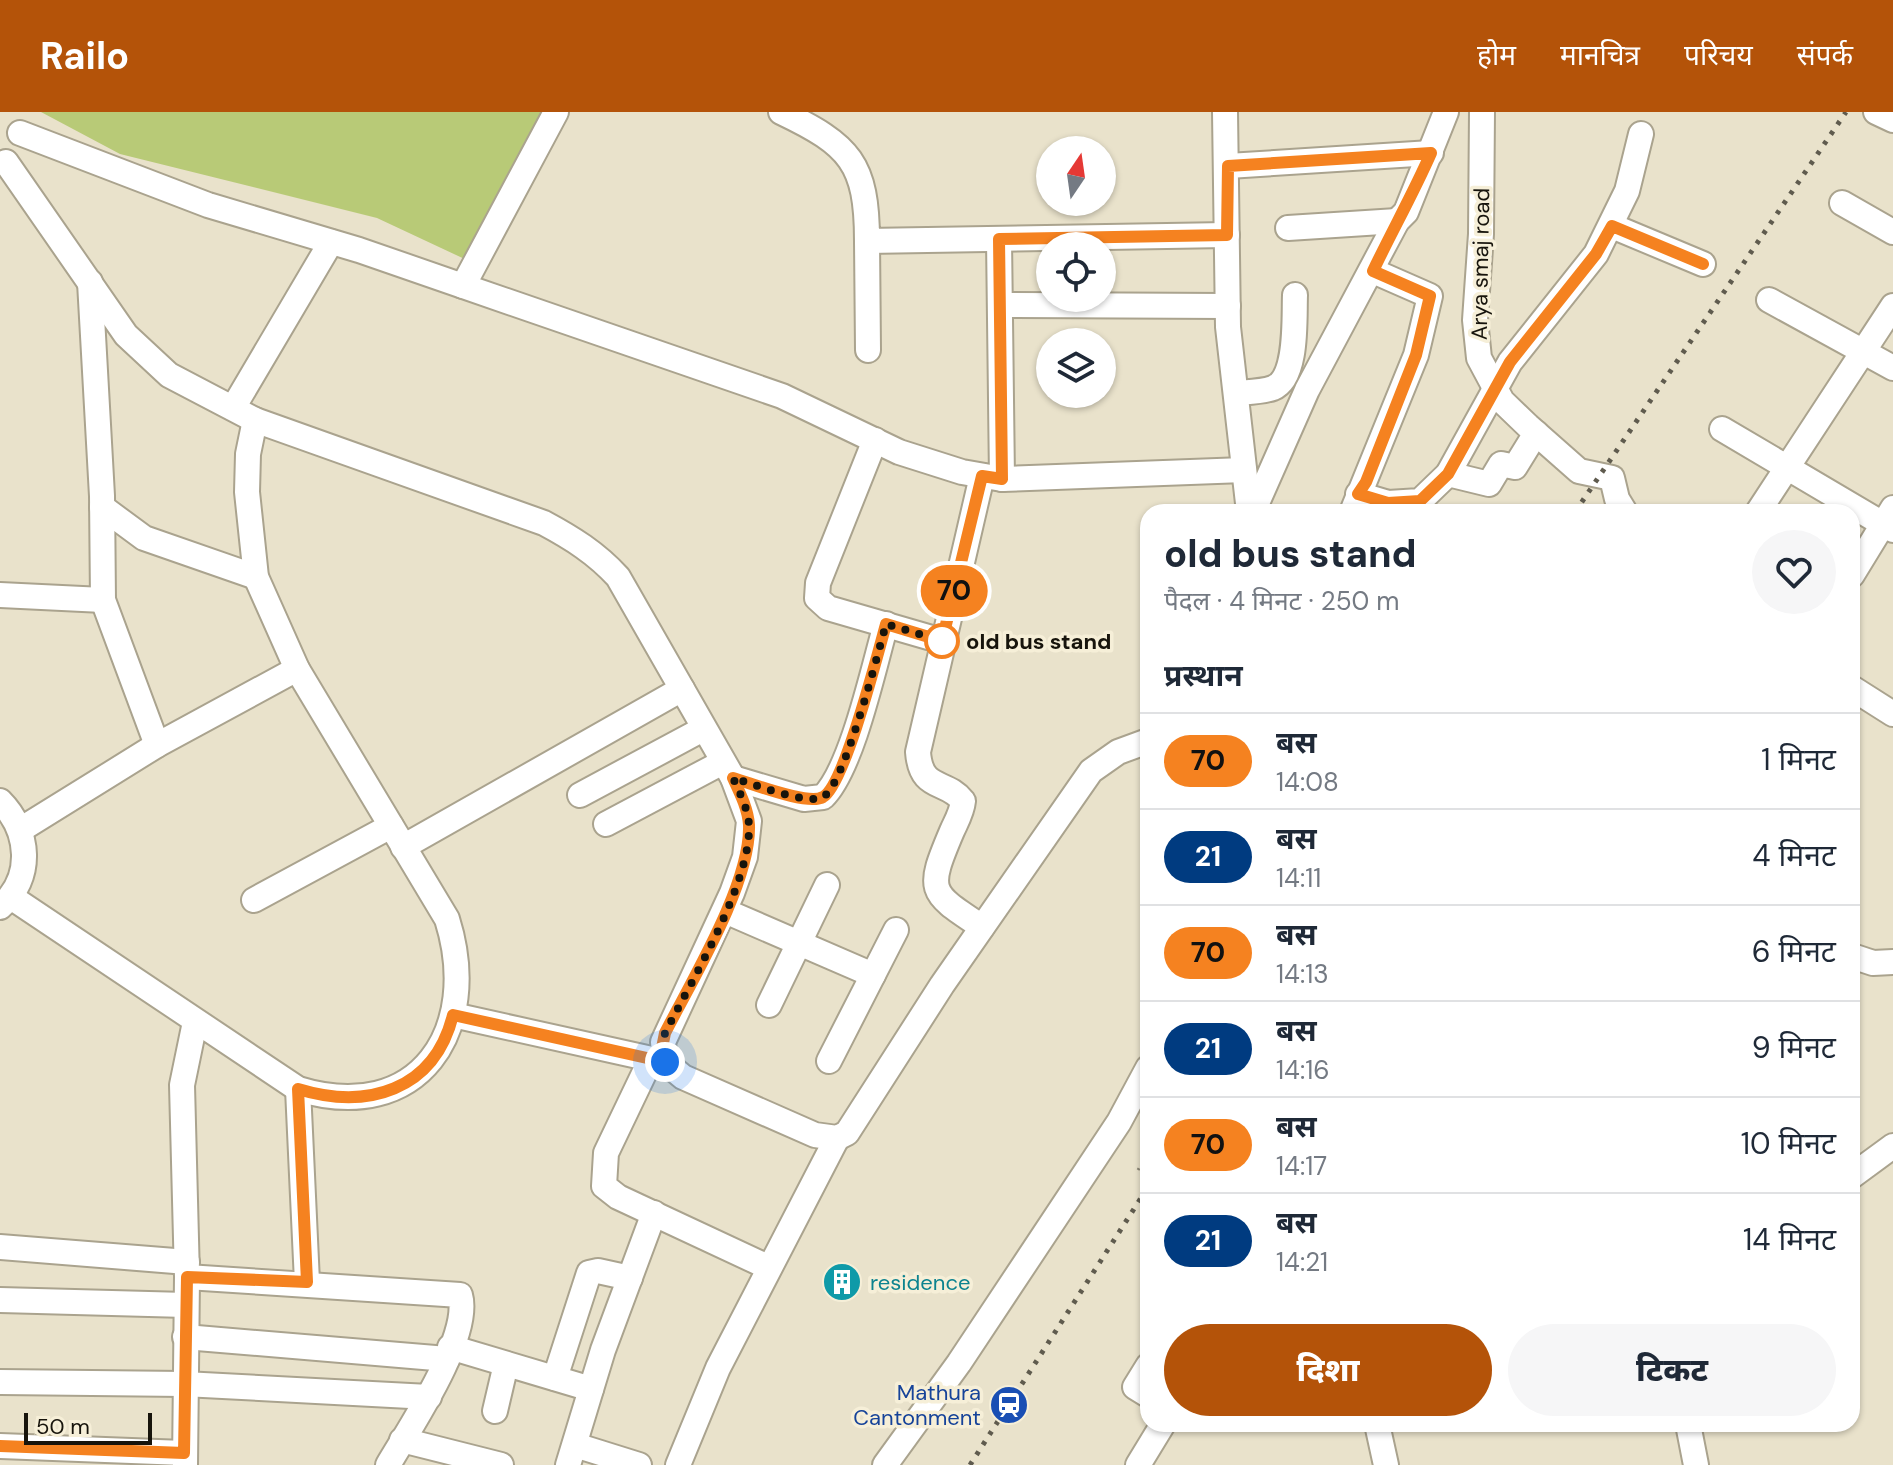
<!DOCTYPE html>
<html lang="hi">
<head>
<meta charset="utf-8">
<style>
  :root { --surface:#fff; --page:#f6f6f7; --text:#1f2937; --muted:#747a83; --line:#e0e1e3; --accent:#b45309 }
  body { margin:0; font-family:"DM Sans","Noto Sans Devanagari",sans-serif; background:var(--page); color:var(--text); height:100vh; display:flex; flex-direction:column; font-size:30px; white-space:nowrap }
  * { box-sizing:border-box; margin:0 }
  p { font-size:26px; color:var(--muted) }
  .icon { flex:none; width:44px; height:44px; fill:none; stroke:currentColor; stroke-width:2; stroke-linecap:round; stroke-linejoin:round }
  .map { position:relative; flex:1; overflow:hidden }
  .details { position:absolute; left:1140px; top:392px; width:720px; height:928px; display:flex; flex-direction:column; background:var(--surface); border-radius:24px; box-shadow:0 2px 6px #0004 }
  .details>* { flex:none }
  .badge { padding:0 16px; border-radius:26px; font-size:28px; line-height:52px }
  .needle { width:52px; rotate:13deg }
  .fabs { position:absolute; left:1036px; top:24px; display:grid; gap:16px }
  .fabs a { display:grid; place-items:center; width:80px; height:80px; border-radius:50%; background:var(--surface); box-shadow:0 2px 6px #0004; font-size:40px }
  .scale { position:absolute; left:24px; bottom:20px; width:128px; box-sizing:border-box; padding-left:8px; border:4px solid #17140c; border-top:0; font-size:22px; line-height:28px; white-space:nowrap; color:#17140c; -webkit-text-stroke:6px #f6efd8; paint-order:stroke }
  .you { position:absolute; width:40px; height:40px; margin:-20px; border:6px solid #fff; border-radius:50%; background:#1a73e8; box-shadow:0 0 0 12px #1a73e833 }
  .map>.badge { position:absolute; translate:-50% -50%; box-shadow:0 0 0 4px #fff }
  h2 { padding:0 24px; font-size:30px; line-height:72px }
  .round { display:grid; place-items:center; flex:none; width:84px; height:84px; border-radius:42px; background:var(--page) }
  .summary { display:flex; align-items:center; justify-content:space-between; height:136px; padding:0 24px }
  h1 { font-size:38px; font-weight:800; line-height:60px }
  .cta { display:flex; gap:16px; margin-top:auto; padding:16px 24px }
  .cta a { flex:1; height:92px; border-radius:48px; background:var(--accent); color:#fff; font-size:32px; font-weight:800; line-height:92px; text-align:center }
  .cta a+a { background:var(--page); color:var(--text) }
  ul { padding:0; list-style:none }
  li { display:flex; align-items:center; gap:24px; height:96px; padding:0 24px; border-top:2px solid var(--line) }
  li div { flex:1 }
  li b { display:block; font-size:30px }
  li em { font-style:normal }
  li .badge { min-width:88px; font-weight:700; text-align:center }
  header { display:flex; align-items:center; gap:48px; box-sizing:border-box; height:112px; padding:0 40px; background:var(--accent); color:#fff }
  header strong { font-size:38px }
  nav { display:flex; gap:44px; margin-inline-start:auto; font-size:28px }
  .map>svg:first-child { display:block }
  .green { fill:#b8ca77 }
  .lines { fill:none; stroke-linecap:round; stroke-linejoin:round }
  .minor-casing { stroke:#aaa38e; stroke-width:28 }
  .path { stroke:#8d8877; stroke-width:3; stroke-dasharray:2 6; stroke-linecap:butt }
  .minor { stroke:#fff; stroke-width:24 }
  .rail { stroke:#5f5b4e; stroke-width:5; stroke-dasharray:4 8; stroke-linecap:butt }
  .line-casing { stroke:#fff; stroke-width:18 }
  .line { stroke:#f58220; stroke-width:12 }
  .walk { stroke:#17140c; stroke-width:8; stroke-dasharray:0 14.4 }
  .stop-dot { fill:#fff; stroke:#f58220; stroke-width:4 }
  .labels { text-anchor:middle; stroke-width:7; stroke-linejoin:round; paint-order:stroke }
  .street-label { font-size:22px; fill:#17140c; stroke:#f6efd8 }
  .stop-label { font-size:22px; font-weight:bold; fill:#17140c; stroke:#f6efd8; text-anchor:start }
  .culture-label { font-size:22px; fill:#0d838f; stroke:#f6efd8; text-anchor:start }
  .transit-label { font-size:22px; fill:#164399; stroke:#f6efd8; text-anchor:end }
</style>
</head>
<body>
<header>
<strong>Railo</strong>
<nav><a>होम</a><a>मानचित्र</a><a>परिचय</a><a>संपर्क</a></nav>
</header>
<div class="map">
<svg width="1893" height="1353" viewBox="0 0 1893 1353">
  <rect width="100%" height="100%" fill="#e9e2cb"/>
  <!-- green -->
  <polygon class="green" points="41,0 544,0 471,150 377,106 120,42"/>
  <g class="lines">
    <!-- minor casing -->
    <g class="minor-casing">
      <g id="minor">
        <path d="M781,0C850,33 867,51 867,129L1227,123"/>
        <polyline points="1225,0 1228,215 1249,400"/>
        <polyline points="1482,0 1481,122 1475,208 1479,246 1502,289 1528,314 1579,359 1612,366 1617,387 1625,400"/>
        <polyline points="1876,0 1893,8"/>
        <polyline points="20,21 208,93 359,138 463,174 556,0"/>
        <path d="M6,50L126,223L169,263L255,308L544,411C572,426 596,441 618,465L733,666L749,709L745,745L732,781L663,930L665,950L683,965L815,1023L837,1026L847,1021L942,873L1091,659L1118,640L1148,629"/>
        <polyline points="1228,54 1431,41"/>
        <polyline points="1842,91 1893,120"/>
        <polyline points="1612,114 1703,152"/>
        <polyline points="1288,116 1397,109"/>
        <polyline points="999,127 1002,367"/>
        <polyline points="867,129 868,238"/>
        <polyline points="90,170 102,384 103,488 157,633"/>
        <polyline points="463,174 782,284 899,340 962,360 1002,367 1244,358"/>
        <polyline points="1769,188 1893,256"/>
        <polyline points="1000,193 1228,194"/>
        <path d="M1236,281C1247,280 1262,280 1273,276C1298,266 1294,206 1295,183"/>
        <polyline points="233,296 331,130"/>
        <polyline points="1722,317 1893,418"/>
        <polyline points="875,328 818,471 817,486 828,496 942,529"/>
        <polyline points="1448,362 1489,372 1501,352 1515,355 1536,321"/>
        <path d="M982,364L918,640C921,680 946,667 963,689C962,700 956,710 952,719C926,780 929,780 982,815"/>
        <polyline points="1358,382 1388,391 1420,389 1448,362 1510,250 1596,142 1627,79 1641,22"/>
        <polyline points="102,395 144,426 256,465"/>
        <polyline points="1253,400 1307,278 1397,109 1406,100 1446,0"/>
        <polyline points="1352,400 1416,243 1430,184 1373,159"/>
        <polyline points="1758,400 1893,194"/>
        <polyline points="1852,463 1893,396"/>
        <polyline points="0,483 103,488"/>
        <polyline points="1852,576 1893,602"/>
        <path d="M733,666L804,687L823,685C852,657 874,554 886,512"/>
        <polyline points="580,683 703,617"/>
        <path d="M0,689C30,719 34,766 0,795"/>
        <polyline points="606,712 723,650"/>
        <polyline points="20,718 157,633 297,557"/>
        <polyline points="403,735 682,577"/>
        <path d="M11,785L298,977C419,1014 482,918 447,807L297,557L256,465L247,380L248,342L255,308"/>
        <polyline points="254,788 391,714"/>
        <polyline points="725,799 873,863"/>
        <polyline points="1852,844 1873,851 1893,850"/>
        <polyline points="769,893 827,773"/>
        <polyline points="453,903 665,950"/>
        <polyline points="651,947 606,1041 604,1074 618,1085 768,1155"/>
        <polyline points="829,949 896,818"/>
        <polyline points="298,977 307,1170"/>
        <polyline points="1852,1064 1893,1034"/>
        <polyline points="0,1135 187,1150"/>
        <path d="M187,1165L460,1183C472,1224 409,1317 388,1353"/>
        <polyline points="0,1188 186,1193"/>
        <polyline points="185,1225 447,1247"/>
        <polyline points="450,1235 591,1277"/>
        <polyline points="1148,1254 1135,1275 1148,1283"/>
        <polyline points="555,1266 589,1161 598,1159 630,1166"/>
        <polyline points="0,1270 184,1272 429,1285"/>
        <polyline points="495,1299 506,1252"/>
        <polyline points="1377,1312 1386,1353"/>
        <polyline points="1688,1312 1696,1353"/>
        <polyline points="402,1328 501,1353"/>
        <polyline points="575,1333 639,1353"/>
        <polyline points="0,1334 184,1341"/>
        <polyline points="185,1353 187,1165 182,973 195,910"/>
        <polyline points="568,1353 603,1238 654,1101"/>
        <polyline points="678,1353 718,1256 837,1026"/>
        <polyline points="885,1353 959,1251 1119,1010 1148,956"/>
        <polyline points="1138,1353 1163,1312"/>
      </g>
    </g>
    <!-- path -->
    <polyline class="path" points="1138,1058 1148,1042"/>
    <!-- minor -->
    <use href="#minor" class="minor"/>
    <!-- rail -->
    <g class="rail">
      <polyline points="1575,400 1846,0"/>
      <polyline points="970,1353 1148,1075"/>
    </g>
  </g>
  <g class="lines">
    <!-- line casing -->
    <g class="line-casing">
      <path id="line" d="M0,1334L184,1341L187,1165L307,1170L298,977C367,998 434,979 453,903L665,950L662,936L665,921C692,868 751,771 749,713C748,697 740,681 733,666C751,671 808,694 823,685C844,674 878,541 886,512L942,529L982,364L1002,367L999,127L1227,123L1228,54L1431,41C1413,82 1392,119 1373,159L1430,184L1416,243L1366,370L1358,382L1388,391L1420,389L1448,362L1510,250L1596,142L1612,114L1703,152"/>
    </g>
    <!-- line -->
    <use href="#line" class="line"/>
    <!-- walk -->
    <path class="walk" d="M665,950L662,936L665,921C692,868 751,771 749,713C748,697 740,681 733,666C751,671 808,694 823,685C844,674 878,541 886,512L942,529"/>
  </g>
  <!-- icons -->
  <defs>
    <g id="building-disc" transform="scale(2)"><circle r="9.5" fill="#0f9aa8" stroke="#f6efd8"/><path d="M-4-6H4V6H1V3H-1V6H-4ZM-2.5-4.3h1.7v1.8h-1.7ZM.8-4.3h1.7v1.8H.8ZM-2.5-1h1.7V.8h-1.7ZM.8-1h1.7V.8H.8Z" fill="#fff"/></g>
    <g id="station-disc" transform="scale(2)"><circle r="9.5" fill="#1a4fb4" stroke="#f6efd8"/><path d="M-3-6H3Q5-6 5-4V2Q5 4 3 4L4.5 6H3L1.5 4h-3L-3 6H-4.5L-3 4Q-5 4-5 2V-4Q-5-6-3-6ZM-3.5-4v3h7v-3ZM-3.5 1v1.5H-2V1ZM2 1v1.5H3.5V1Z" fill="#fff"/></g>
  </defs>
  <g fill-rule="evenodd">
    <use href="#building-disc" x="842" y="1170"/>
    <use href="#station-disc" x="1009" y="1293"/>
  </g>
  <!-- markers -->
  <circle class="stop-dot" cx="942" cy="529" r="16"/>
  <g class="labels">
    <!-- street labels -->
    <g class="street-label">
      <text transform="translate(1480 152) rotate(-89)" y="8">Arya smaj road</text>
    </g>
    <!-- stop labels -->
    <g class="stop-label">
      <text x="966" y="537">old bus stand</text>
    </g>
    <!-- culture labels -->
    <g class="culture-label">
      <text x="870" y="1178">residence</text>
    </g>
    <!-- transit labels -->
    <g class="transit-label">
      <text x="981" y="1288">Mathura<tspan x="981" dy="25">Cantonment</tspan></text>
    </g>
  </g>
</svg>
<div class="fabs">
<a><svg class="needle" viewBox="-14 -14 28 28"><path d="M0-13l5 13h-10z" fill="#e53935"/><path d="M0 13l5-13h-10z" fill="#747a83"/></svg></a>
<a><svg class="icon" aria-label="locate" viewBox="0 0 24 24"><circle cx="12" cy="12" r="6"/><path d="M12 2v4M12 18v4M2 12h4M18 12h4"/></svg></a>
<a><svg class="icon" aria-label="layers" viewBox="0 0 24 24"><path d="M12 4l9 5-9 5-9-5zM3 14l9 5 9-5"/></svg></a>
</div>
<div class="scale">50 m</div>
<div class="you" style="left:665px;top:950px"></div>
<b class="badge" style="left:954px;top:479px;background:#f58220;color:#111">70</b>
<section class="details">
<div class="summary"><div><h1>old bus stand</h1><p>पैदल · 4 मिनट · 250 m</p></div><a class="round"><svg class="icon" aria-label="heart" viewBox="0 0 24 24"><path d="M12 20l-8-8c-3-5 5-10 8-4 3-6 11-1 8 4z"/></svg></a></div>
<h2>प्रस्थान</h2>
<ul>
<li><span class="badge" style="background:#f58220;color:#111">70</span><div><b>बस</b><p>14:08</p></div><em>1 मिनट</em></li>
<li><span class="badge" style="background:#003b80;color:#fff">21</span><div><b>बस</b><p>14:11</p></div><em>4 मिनट</em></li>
<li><span class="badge" style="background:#f58220;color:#111">70</span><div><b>बस</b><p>14:13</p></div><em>6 मिनट</em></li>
<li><span class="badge" style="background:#003b80;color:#fff">21</span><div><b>बस</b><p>14:16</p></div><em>9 मिनट</em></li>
<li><span class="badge" style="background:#f58220;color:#111">70</span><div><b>बस</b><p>14:17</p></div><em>10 मिनट</em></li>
<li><span class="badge" style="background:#003b80;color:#fff">21</span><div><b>बस</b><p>14:21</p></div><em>14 मिनट</em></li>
</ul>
<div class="cta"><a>दिशा</a><a>टिकट</a></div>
</section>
</div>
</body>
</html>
